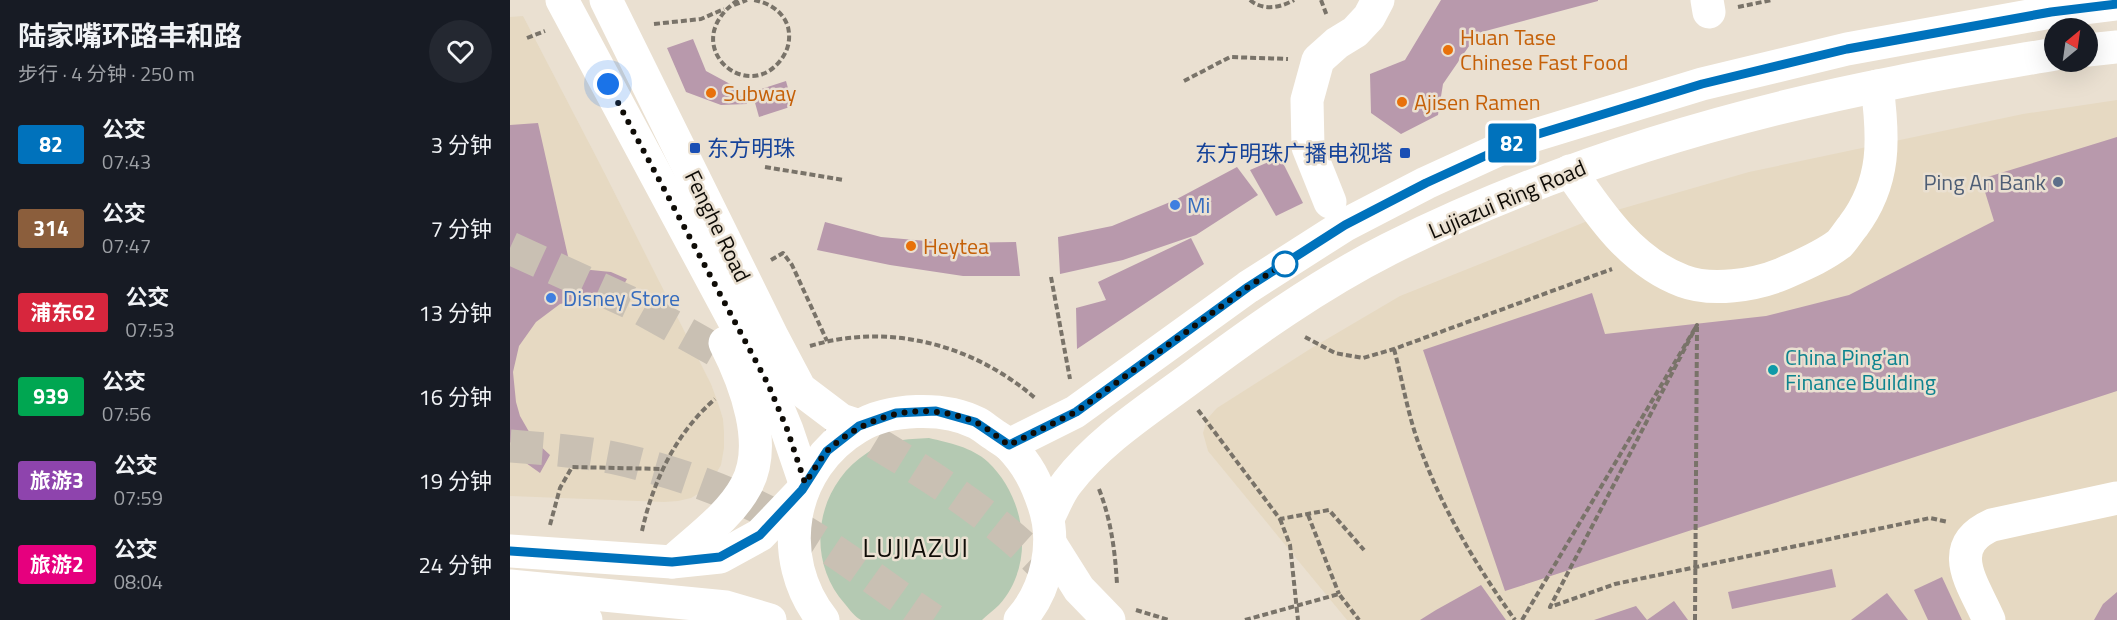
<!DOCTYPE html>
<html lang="zh">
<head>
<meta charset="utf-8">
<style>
  :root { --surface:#171b24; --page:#242831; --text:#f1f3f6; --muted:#9ea1a6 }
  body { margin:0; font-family:"Titillium Web","Noto Sans SC",sans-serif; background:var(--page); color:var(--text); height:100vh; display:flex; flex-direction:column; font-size:22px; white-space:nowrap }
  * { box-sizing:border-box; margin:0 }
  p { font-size:20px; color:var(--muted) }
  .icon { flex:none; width:33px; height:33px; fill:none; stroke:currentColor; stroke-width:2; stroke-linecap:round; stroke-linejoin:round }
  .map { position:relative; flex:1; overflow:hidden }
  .details { display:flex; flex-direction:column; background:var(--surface); width:510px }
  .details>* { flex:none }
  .badge { padding:0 12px; border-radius:4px; font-size:21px; line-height:39px }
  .needle { width:39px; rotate:29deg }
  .fabs { position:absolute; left:1534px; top:18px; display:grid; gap:12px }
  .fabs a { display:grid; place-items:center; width:54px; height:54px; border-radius:50%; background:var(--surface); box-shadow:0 6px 24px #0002; font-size:30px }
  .you { position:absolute; width:30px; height:30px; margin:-15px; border:4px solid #fff; border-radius:50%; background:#1a73e8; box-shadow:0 0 0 9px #1a73e833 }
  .map>.badge { position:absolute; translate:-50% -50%; box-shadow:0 0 0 3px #fff }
  .round { display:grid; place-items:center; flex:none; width:63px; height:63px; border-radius:32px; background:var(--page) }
  .headline { display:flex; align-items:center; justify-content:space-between; height:102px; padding:0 18px }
  h1 { font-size:28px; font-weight:700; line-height:45px }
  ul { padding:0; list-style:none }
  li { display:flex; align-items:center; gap:18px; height:84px; padding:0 18px }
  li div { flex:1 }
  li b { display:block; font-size:22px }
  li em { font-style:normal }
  li .badge { min-width:66px; font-weight:700; text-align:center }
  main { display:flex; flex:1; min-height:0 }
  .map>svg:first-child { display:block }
  .built { fill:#e6d9c2 }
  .green { fill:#b4c9b2 }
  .building { fill:#b899ac }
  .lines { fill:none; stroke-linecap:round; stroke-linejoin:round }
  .highway-tunnel { stroke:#c9c0b3; stroke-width:33; stroke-dasharray:33 16; stroke-linecap:butt }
  .path { stroke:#797369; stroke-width:4; stroke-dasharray:6 3; stroke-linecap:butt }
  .minor { stroke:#fff; stroke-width:33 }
  .major { stroke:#fff; stroke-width:33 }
  .line-casing { stroke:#fff; stroke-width:14 }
  .line { stroke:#0072bc; stroke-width:9 }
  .walk { stroke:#0f0c07; stroke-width:6; stroke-dasharray:0 10.8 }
  .food-dot { fill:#e8710a; stroke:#eae0d1; stroke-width:2 }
  .transit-dot { fill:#1a4fb4; stroke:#eae0d1; stroke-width:2 }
  .service-dot { fill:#5c6f8a; stroke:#eae0d1; stroke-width:2 }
  .shop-dot { fill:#3f7fe0; stroke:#eae0d1; stroke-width:2 }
  .stop-dot { fill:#fff; stroke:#0072bc; stroke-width:3 }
  .culture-dot { fill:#0f9aa8; stroke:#eae0d1; stroke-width:2 }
  .labels { text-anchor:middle; stroke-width:5; stroke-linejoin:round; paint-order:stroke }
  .food-label { font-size:22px; fill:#c56008; stroke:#eae0d1; text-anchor:start }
  .transit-label { font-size:22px; fill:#164399; stroke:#eae0d1; text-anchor:start }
  .service-label { font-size:22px; fill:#4e5e75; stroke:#eae0d1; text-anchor:end }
  .street-label { font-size:22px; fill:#0f0c07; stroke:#eae0d1 }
  .shop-label { font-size:22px; fill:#366cbe; stroke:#eae0d1; text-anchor:start }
  .culture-label { font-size:22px; fill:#0d838f; stroke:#eae0d1; text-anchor:start }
  .quarter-label { font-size:26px; letter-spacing:1.5px; fill:#0f0c07; stroke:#eae0d1 }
</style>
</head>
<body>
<main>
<section class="details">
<div class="headline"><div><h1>陆家嘴环路丰和路</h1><p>步行 · 4 分钟 · 250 m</p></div><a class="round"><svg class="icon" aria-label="heart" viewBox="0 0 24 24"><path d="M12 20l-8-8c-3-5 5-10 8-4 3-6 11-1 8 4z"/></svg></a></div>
<ul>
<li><span class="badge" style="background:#0072bc;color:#fff">82</span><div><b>公交</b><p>07:43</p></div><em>3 分钟</em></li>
<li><span class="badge" style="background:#8b5e3c;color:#fff">314</span><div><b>公交</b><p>07:47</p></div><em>7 分钟</em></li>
<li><span class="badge" style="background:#d7263d;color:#fff">浦东62</span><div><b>公交</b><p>07:53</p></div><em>13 分钟</em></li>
<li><span class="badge" style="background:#00a651;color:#fff">939</span><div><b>公交</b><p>07:56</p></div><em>16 分钟</em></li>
<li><span class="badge" style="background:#8e44ad;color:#fff">旅游3</span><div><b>公交</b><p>07:59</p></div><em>19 分钟</em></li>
<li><span class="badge" style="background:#e6007e;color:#fff">旅游2</span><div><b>公交</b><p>08:04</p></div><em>24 分钟</em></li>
</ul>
</section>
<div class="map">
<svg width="1607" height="620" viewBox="0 0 1607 620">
  <rect width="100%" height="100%" fill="#eae0d1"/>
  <!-- built -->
  <g class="built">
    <polygon points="13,16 91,166 201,384 209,406 213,419 214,432 214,448 211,465 201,482 193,491 181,498 168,501 154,502 0,496 0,17"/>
    <polygon points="1607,100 1607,620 837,620 698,451 693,433 697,419 707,408 800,349 890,296 1100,212 1239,172 1513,114"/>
  </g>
  <!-- green -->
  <path class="green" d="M419,438C439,443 462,447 478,462C516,498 526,564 489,605C484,610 477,615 472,620H351C344,616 340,610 335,604C294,558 306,486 357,453C375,440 397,439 419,438Z"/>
  <!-- building -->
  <g class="building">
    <polygon points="931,0 1088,0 1088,1 968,33 933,84 928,115 891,134 861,113 860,74 895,60"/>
    <polygon points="183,39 196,71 222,85 237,104 211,105 176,92 157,48"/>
    <polygon points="276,81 283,106 249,117 242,92"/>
    <polygon points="28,123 62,274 81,270 101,272 117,279 105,300 75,298 50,304 26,322 9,346 3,372 6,402 10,416 18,430 27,443 40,455 30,473 16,463 0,442 0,125"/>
    <polygon points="1607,137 1607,391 995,591 913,350 1082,293 1095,334 1256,316 1339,295 1484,221 1471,179"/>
    <polygon points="770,157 793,203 766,216 740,170"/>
    <polygon points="727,167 748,195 686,235 613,260 550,274 548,237 602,226 665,200"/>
    <polygon points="315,222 371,237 439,243 506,242 510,276 453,276 380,265 307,250"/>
    <polygon points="681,238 694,264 567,349 566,308 596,300 588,282"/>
    <polygon points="1322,569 1326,587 1222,609 1218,592"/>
    <polygon points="1432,577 1452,620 1418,620 1404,590"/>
    <polygon points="971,585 996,620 910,620 926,610"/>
    <polygon points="1607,592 1607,620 1584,620 1593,604"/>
    <polygon points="1377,593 1398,620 1341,620"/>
    <polygon points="1164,601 1178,620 1137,620"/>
    <polygon points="1126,606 1137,620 1084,620"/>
  </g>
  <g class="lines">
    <!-- highway-tunnel -->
    <g class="highway-tunnel">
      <polyline points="0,248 123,304 239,369"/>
      <path d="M323,417C406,467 487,513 553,587"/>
      <path d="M0,446C36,449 73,451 109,459C172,473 235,497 291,530C337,557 379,591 423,620"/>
    </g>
    <!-- path -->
    <g class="path">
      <path d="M228,0C166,43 235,105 270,61C278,51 281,40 278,27C273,11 259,3 244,0"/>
      <path d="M740,0C753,11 770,8 784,0"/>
      <polyline points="811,0 817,16"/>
      <polyline points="224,5 237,0"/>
      <polyline points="1228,7 1262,0"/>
      <polyline points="144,24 191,19 214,9"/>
      <polyline points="17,38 35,31"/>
      <polyline points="674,81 720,57 778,59"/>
      <polyline points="255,167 334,180"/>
      <polyline points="261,260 273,253 282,265 317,341"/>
      <polyline points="541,277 560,379"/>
      <polyline points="795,337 825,353 853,358 884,349 1102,269"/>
      <path d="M300,346C379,322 464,345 525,398"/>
      <path d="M884,349C892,379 897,410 907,439C929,504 965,564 1005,620"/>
      <polyline points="688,410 770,519 819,510 854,550"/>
      <path d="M589,489C601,520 605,550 607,584"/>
      <polyline points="798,515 829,594"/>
      <polyline points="770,519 780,545 788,620"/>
      <polyline points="40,525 50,488 62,467 152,469"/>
      <path d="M132,531C143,481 166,433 205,399"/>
      <polyline points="626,610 659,620"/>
      <polyline points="735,620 829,594 849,620"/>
      <polyline points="1012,620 1187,325 1040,607 1105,584 1420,518 1438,522"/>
      <polyline points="1185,620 1187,327"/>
    </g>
    <!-- minor -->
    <g class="minor">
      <polyline points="52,0 258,384 277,430 295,483"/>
      <polyline points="96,0 263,338 290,389 331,420 349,426"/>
      <polyline points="1197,0 1199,12"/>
      <path d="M1060,171C1090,215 1122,262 1173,281C1202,292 1245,285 1272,274C1292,265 1312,257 1329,244C1334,239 1338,232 1343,226C1376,182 1374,139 1367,86"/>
      <polyline points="820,202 798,147 797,100 808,60 827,43 845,32 859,17 868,0"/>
      <polyline points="0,551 162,562 210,557 250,535 293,490"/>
      <path d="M162,562C187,539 220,516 236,486C259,445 235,382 215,343"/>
      <polyline points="0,586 216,607 260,620"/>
      <polyline points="0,617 76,620"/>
      <path d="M1479,620C1464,585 1433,547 1482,525L1607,498"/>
    </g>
    <!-- major -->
    <g class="major">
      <polyline points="1578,50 1607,47"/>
      <polyline points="499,445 565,412 738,287 835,225 916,183 1012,139 1192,84 1337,49 1541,12 1607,4"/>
      <path d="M538,518C544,507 549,493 557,483C589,441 636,411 678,380C742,332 808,285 879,249C1039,169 1212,116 1388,82C1440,71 1493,63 1545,54"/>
      <polyline points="540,543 569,589 599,620"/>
      <path d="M313,620C264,558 279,468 348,427C379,408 434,406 467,423C473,426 479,432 486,436C490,439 496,442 500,446C518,465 526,481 534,505C547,543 537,590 510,620"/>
    </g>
  </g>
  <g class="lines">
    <!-- line casing -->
    <g class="line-casing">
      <polyline id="line" points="0,551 162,562 210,557 250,535 292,490 317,451 349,426 386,413 426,411 465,422 499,445 566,412 738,287 835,225 916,183 1012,139 1192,84 1337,49 1541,12 1607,4"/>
    </g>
    <!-- line -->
    <use href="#line" class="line"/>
    <!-- walk -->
    <path class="walk" d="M98,84L258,384L277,429L295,483C303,472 310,458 319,449C360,413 413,400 465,422C477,427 488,438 499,445L566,412L738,287L777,262L775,264"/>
  </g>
  <!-- markers -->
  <g class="food-dot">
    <circle cx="938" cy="50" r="6"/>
    <circle cx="201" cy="93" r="6"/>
    <circle cx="892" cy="102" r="6"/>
    <circle cx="401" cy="246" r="6"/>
  </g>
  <g class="transit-dot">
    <rect x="179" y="142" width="12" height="12" rx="3"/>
    <rect x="889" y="147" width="12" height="12" rx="3"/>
  </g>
  <circle class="service-dot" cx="1548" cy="182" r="6"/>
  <g class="shop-dot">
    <circle cx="665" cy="205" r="6"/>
    <circle cx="41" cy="298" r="6"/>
  </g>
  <circle class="stop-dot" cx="775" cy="264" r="12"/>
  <circle class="culture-dot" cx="1263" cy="370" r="6"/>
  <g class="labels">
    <!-- food labels -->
    <g class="food-label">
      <text x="950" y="45">Huan Tase<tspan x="950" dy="25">Chinese Fast Food</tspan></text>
      <text x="213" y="101">Subway</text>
      <text x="904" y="110">Ajisen Ramen</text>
      <text x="413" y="254">Heytea</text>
    </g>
    <!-- transit labels -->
    <g class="transit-label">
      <text x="197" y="156">东方明珠</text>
      <text x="883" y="161" text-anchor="end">东方明珠广播电视塔</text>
    </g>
    <!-- service labels -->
    <g class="service-label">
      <text x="1536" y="190">Ping An Bank</text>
    </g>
    <!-- street labels -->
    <g class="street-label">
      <text transform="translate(997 199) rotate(-23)" y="8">Lujiazui Ring Road</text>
      <text transform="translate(208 226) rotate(64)" y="8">Fenghe Road</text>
    </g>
    <!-- shop labels -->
    <g class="shop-label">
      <text x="677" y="213">Mi</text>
      <text x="53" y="306">Disney Store</text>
    </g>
    <!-- culture labels -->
    <g class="culture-label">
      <text x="1275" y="365">China Ping'an<tspan x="1275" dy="25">Finance Building</tspan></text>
    </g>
    <!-- quarter labels -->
    <g class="quarter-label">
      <text x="406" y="557">LUJIAZUI</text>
    </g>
  </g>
</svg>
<div class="fabs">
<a><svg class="needle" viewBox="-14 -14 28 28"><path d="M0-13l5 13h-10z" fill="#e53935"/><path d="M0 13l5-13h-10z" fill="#9ea1a6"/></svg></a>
</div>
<div class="you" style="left:98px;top:84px"></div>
<b class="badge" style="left:1002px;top:143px;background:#0072bc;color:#fff">82</b>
</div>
</main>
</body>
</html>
